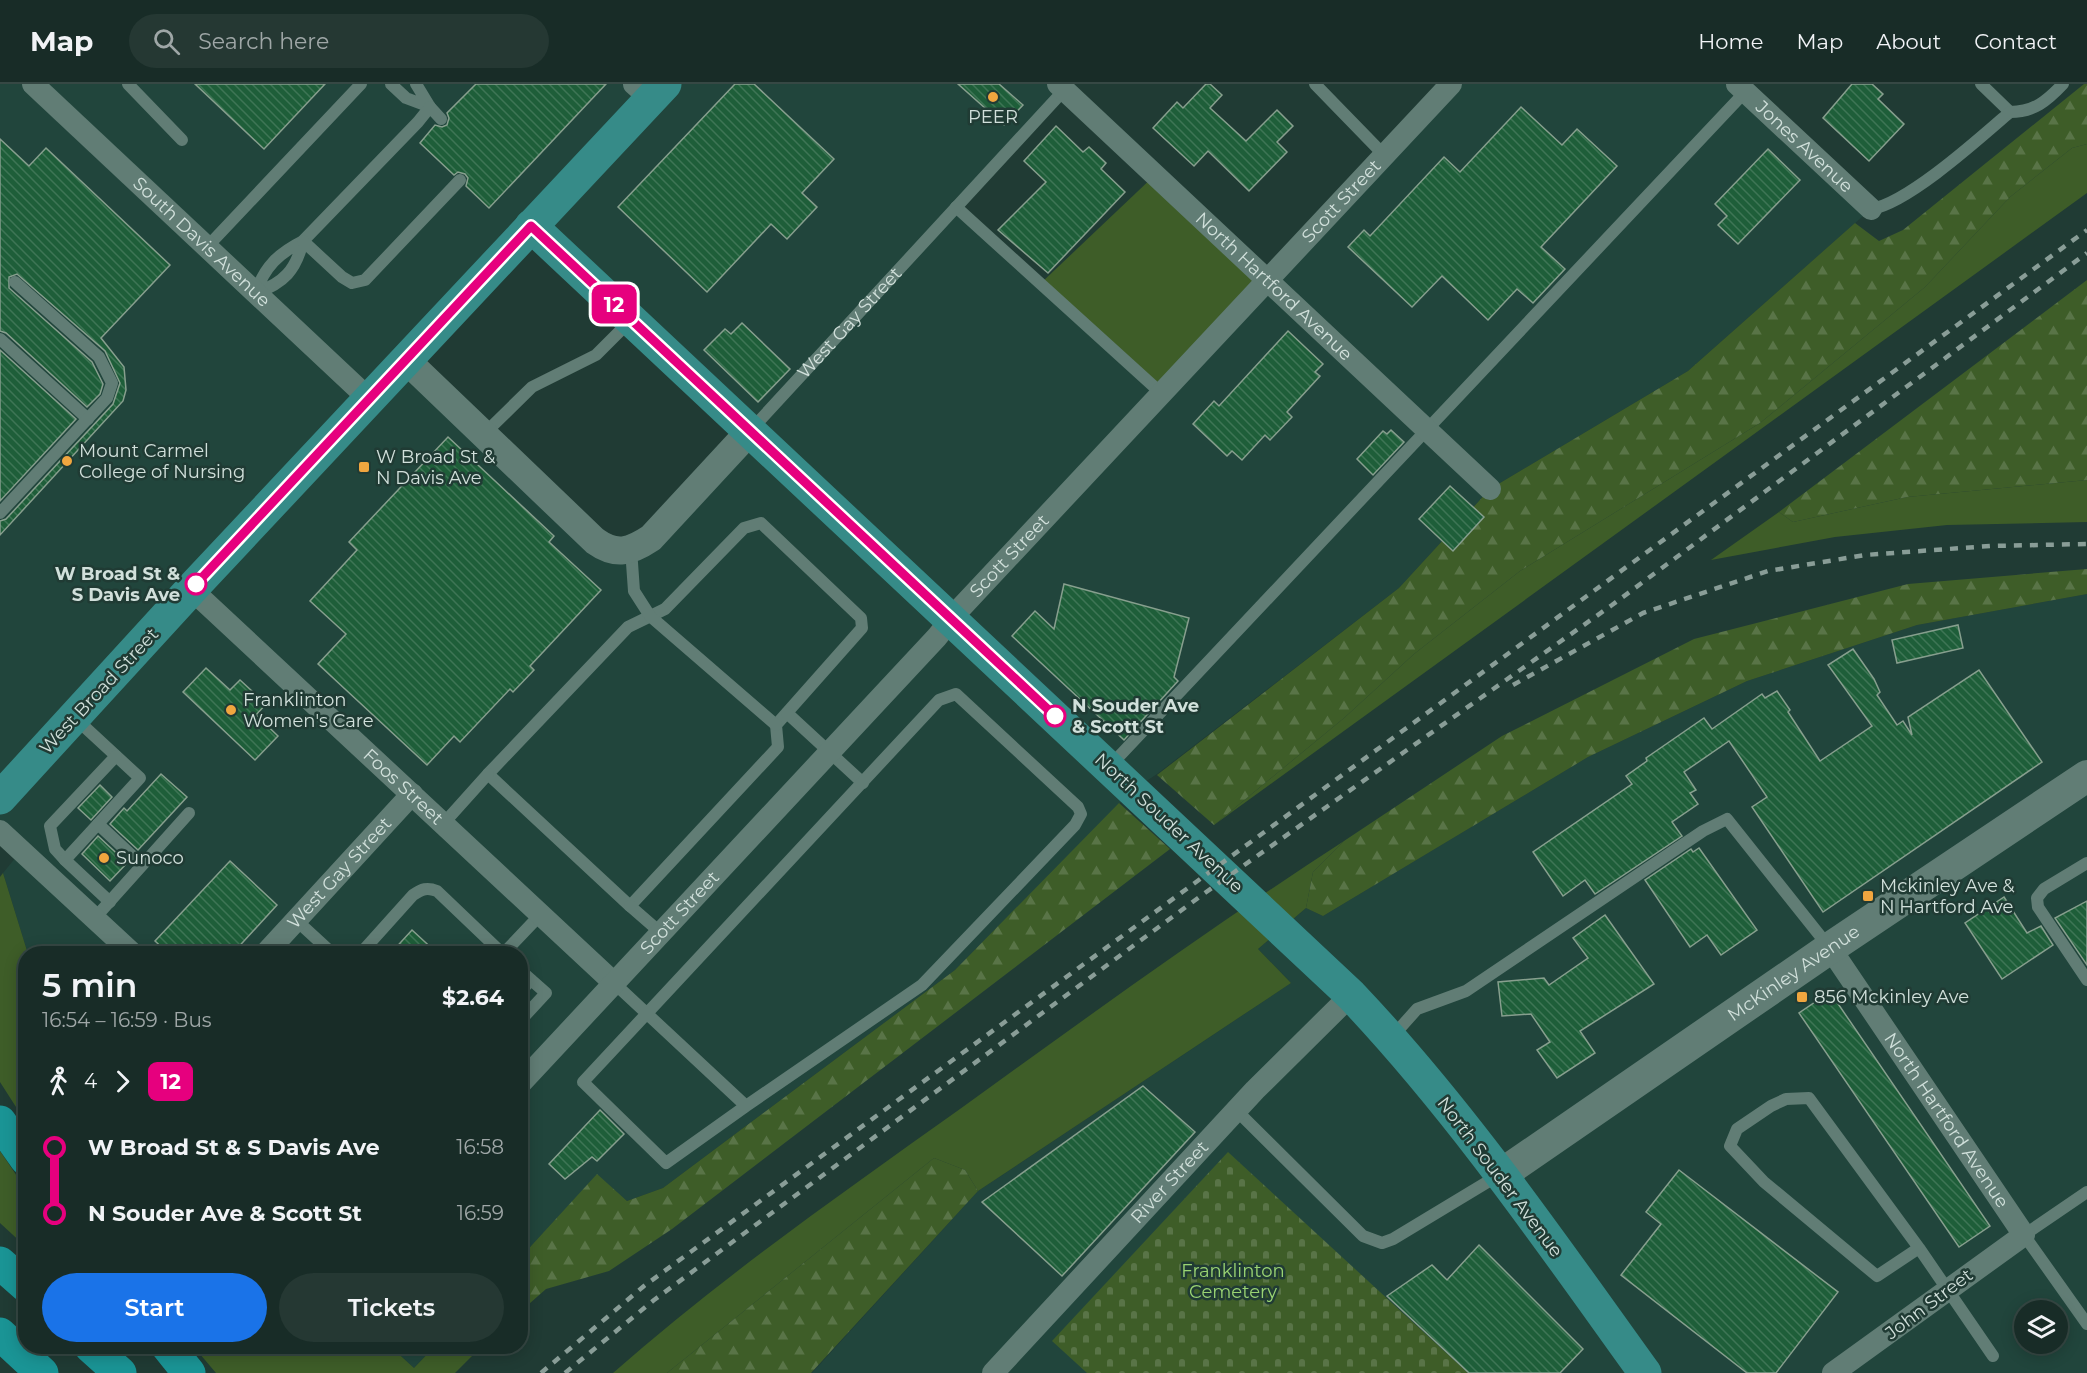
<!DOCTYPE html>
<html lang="en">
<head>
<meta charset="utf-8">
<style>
  :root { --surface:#182c27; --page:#253833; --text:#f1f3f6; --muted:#9fa7a7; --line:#364844; --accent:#1a73e8 }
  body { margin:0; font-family:Montserrat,sans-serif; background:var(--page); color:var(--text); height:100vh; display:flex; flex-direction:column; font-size:22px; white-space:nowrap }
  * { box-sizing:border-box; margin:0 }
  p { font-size:20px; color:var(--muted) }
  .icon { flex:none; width:33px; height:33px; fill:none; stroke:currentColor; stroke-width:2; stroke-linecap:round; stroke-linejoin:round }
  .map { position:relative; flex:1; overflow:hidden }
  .drawer { position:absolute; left:18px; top:862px; width:510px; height:408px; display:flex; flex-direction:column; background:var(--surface); border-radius:24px; box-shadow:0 3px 15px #0003,0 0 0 2px var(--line) }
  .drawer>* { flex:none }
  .badge { padding:0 12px; border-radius:9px; font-size:21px; line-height:39px }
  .tools { position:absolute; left:2014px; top:1216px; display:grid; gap:12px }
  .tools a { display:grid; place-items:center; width:54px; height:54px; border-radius:50%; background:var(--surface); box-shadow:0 3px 15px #0003,0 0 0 2px var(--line); font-size:30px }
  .map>.badge { position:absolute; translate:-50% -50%; box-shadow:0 0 0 3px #fff }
  .legs { display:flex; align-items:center; gap:9px; height:66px; padding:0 24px; font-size:20px }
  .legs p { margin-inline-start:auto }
  .overview { display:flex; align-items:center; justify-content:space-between; height:102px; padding:0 24px }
  h1 { font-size:33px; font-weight:600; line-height:45px }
  .action { display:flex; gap:12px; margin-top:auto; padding:12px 24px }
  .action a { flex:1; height:69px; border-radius:36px; background:var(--accent); color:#fff; font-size:24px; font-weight:600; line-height:69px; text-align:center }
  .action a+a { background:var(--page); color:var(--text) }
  ul { padding:0 24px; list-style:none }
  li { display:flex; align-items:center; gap:21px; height:66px; font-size:22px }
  li i { display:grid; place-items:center; width:9px; height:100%; margin:0 8px; background:currentColor }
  li i::after { content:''; width:15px; height:15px; margin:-8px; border:4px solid; border-radius:50%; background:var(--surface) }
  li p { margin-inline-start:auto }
  li:first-child i { background:linear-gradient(#0000 50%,currentColor 0) }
  li:last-child i { background:linear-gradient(currentColor 50%,#0000 0) }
  header { display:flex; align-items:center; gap:36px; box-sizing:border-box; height:84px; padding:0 30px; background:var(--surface); border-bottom:2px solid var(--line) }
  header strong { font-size:28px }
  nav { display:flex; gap:33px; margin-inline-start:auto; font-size:21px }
  .search { width:420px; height:54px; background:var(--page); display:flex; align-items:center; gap:15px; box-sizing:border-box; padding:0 21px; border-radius:33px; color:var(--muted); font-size:22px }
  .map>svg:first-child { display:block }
  .built { fill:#21453c; fill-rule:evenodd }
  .grass { fill:#3e5d28 }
  .forest { fill:url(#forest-firs) }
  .cemetery { fill:url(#cemetery-stones) }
  .building { fill:url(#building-back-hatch); stroke:#879f8e; stroke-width:1.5 }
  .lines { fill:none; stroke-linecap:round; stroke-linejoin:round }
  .service { stroke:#617d75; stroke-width:12 }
  .minor { stroke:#617d75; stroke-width:22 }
  .tertiary { stroke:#617d75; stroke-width:28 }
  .secondary { stroke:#617d75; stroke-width:32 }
  .primary { stroke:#368b88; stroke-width:33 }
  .motorway { stroke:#1a9495; stroke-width:33 }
  .rail { stroke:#899d97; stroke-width:4.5; stroke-dasharray:8 8; stroke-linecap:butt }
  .line-1-casing { stroke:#fff; stroke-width:14 }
  .line-1 { stroke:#e6007e; stroke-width:9 }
  .poi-dot { fill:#f0a63f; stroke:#203b34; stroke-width:2 }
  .stop-1-dot { fill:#fff; stroke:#e6007e; stroke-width:3 }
  .labels { text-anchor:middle; stroke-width:5; stroke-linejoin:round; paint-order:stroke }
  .poi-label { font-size:18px; fill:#d1e0db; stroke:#203b34; text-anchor:start }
  .street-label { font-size:18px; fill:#d1e0db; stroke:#203b34 }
  .stop-label { font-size:18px; font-weight:bold; fill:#d1e0db; stroke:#203b34; text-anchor:end }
  .park-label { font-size:18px; fill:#9ad473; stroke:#203b34 }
</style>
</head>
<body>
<header>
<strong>Map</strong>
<div class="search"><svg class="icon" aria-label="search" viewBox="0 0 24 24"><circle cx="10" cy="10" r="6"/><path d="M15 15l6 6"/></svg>Search here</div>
<nav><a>Home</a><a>Map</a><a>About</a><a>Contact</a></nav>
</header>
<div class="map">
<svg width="2087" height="1289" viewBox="0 0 2087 1289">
  <defs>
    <pattern id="forest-firs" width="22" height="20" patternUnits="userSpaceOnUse" patternTransform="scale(1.5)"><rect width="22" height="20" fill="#3e5d28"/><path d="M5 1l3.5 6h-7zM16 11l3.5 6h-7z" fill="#597447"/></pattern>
    <pattern id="cemetery-stones" width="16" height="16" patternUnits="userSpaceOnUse" patternTransform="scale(1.5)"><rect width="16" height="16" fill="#3e5d28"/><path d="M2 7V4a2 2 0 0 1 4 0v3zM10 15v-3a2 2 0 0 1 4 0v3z" fill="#597447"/></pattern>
    <pattern id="building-back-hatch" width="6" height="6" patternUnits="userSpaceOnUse" patternTransform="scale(1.5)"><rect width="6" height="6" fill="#1e5e39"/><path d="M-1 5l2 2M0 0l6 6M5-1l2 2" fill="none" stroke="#3e7555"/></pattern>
  </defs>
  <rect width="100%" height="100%" fill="#203b34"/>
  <!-- built -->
  <g class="built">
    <path d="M0,0H1070L957,123L1161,309L1451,0H1737L1871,125L1688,287L1490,405L1399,504L1157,690L1133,706L955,886L663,1104L627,1117L597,1091L521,1173L520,870H28L3,789L21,767L0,747ZM531,143L750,347L622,467L406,276Z"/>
    <path d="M2087,510V1289H812L978,1107L1291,899L1258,865L1306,824L1323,832L1588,673L1747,597L1917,541ZM2025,1227H2058V1260H2025Z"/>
    <polygon points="391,1263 434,1263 414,1284"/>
  </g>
  <!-- grass -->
  <g class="grass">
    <polygon points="2087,60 2087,109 1214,741 1344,634 1414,570 1520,487 1760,339 1925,203 2010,113 2072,64"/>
    <polygon points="1156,90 1268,194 1161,309 1040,200"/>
    <polygon points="2087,396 2087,438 1947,441 1835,453 1711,476 1779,428 1793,438 1907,413"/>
    <path d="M1344,757L1313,788L1306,824L1258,865L1291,899L978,1107L965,1086L934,1074L667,1289H613C722,1193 842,1109 960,1025C1087,933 1213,842 1344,757Z"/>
    <polygon points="3,789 28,870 26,870 25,1037 0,998 0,793"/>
    <polygon points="0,1067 25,1104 25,1162 0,1139"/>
    <polygon points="194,1263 391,1263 414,1284 434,1263 481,1263 455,1289 216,1289"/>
  </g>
  <!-- forest -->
  <g class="forest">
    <polygon points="2084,0 2087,0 2087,60 2072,64 2010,113 1925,203 1760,339 1520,487 1414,570 1344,634 1214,741 1157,691 1399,504 1490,405 1688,287 1855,139 1879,157 1903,146"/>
    <polygon points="2087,196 2087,396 1907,413 1793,438 1779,428"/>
    <polygon points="2087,485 2087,510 1917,541 1747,597 1588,673 1323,832 1306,824 1313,788 1344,757 1502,652 1694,555 1908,500"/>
    <polygon points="1119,719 1170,765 672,1145 609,1187 546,1205 521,1227 521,1173 597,1090 627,1117 663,1104 955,886"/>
    <polygon points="934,1074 965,1086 978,1107 811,1289 667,1289"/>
  </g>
  <!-- cemetery -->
  <polygon class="cemetery" points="1228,1068 1468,1289 1087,1289 1052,1257"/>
  <!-- building -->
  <g class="building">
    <polygon points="195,0 325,0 264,65"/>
    <polygon points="476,0 606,0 489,124 466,102 468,94 465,90 458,88 454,91 420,59 435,41 442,43 447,41 449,34 447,29"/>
    <polygon points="735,0 754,0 834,75 802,109 817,123 787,155 771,140 707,208 618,123"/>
    <polygon points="958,0 999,0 1023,21 1004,41"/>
    <polygon points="1206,0 1210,0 1222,11 1210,24 1246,57 1277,26 1293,42 1277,58 1287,68 1249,107 1208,67 1194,82 1153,44 1177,18 1183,24"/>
    <polygon points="1852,0 1872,0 1883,10 1878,15 1904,40 1869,77 1823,34"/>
    <polygon points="1521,23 1562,61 1577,45 1617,82 1541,163 1565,185 1533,219 1517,205 1488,236 1442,192 1412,223 1348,163 1364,146 1370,152 1444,73 1460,88"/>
    <polygon points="1056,42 1083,68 1089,63 1106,79 1101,85 1125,108 1048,189 998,146 1046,98 1024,77"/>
    <polygon points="0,55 29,82 46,64 170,181 101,254 124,283 126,306 123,317 0,451 0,437 6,435 113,320 120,299 105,267 17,190 9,193 9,204 92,278 103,300 100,310 87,323 6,249 0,247"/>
    <polygon points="1768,65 1800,96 1738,160 1718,141 1727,132 1715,120"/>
    <polygon points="742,239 790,285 758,318 704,266 725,245 731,250"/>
    <polygon points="1288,247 1323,280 1315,288 1320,292 1287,328 1292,333 1270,356 1265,351 1242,376 1232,367 1227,372 1193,340 1214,317 1219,322"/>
    <polygon points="0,266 76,335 0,417"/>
    <polygon points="1391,346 1404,358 1373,391 1357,375 1383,347 1387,350"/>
    <polygon points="448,353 554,452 549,458 601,506 530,582 534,586 513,608 510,605 460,658 454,652 427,681 318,580 346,550 310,517 357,466 349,458"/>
    <polygon points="1450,402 1484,433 1453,467 1419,435"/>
    <polygon points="1064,500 1189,534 1174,593 1178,597 1124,656 1012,552 1035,527 1054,545"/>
    <polygon points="1958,541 1963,564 1897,579 1892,556"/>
    <polygon points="1853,565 1874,595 1880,608 1877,611 1897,641 1903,637 1912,651 1908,633 1979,586 2042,678 1823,828 1752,723 1767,713 1729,657 1684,688 1696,706 1690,709 1698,720 1672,738 1682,752 1595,810 1585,796 1563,812 1533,768 1632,700 1626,692 1647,677 1646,674 1704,634 1712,645 1762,610 1765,614 1777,607 1790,626 1788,628 1820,677 1872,642 1828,581"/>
    <polygon points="206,584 230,606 240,596 266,620 256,631 278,652 255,676 183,608"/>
    <polygon points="161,690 187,713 138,766 110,740 124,724 127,727"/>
    <polygon points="100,701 112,713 91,736 78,724"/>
    <polygon points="98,752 127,779 110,797 82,770"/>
    <polygon points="1699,764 1757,846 1721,871 1707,851 1690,863 1645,796 1691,765 1693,768"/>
    <polygon points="230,777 277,821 232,870 169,870 155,857"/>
    <polygon points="2004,813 2027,849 2041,842 2053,861 2002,895 1965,839"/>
    <polygon points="2087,817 2087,881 2055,834"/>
    <polygon points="1605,831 1654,900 1580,947 1595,969 1557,994 1537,966 1550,958 1531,930 1502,932 1498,898 1544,894 1549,901 1588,874 1573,854"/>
    <polygon points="412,846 438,870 390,870"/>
    <polygon points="1830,908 1990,1142 1959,1163 1799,929"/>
    <polygon points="1143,1002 1195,1048 1062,1192 982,1118"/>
    <polygon points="600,1026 624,1050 597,1077 592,1073 565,1095 549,1080"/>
    <polygon points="1679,1086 1838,1208 1776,1289 1747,1289 1621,1191 1661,1140 1646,1128"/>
    <polygon points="1479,1161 1583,1265 1560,1289 1469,1289 1387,1212 1432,1181 1447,1196"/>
  </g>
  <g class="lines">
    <!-- service -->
    <g class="service">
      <polyline points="128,0 182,56"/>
      <polyline points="391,0 406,14 430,23 416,0"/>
      <polyline points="1315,0 1384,71"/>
      <polyline points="1981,0 2010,28"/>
      <polyline points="956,123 1161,309"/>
      <path d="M1871,125C1907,120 1980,54 2010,28C2034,28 2047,17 2063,0"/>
      <path d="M303,157C296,186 284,199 256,209C264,183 279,169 303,157L418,38L430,23L441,35"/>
      <polyline points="303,157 342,193 352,199 365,196 460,96"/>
      <polyline points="207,163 361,0"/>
      <polyline points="0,255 88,335"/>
      <path id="s1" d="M750,347L1067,3"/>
      <polyline points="483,351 532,303 596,271 630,237"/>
      <polyline points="0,429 107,314 112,299 99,273 15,198"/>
      <polygon points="761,439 861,534 862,544 776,641 778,663 630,822 488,690 628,543 665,525 744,444"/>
      <polyline points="631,465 634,507 650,532 776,641"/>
      <polyline points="787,629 863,699"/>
      <polyline points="75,634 140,694 98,740"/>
      <polyline points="1109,683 1745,8"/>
      <polyline points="444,739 488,690"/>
      <polyline points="65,776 55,765 50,742 116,672"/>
      <polyline points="2087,779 2044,805 2037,814 2038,823 2087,896"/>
      <polyline points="110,818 65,776 98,740 142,781"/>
      <polyline points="630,822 661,849"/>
      <polyline points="94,835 189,729"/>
      <polyline points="296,836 333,870"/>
      <path d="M360,870L413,811C422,805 427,803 437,807L503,870"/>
      <polyline points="503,870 541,830"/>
      <polyline points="520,886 546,909 520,937"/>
      <polyline points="614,899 746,1022 922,901 1075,741 1081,730 1078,723 956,610 939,616 583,998 666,1079 746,1022"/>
      <polyline points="520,908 531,896"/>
      <polyline points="1392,953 1417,925 1466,907 1703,747 1727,735 1829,863"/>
      <polyline points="1236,1026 1363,1152 1382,1159 1393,1155 1499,1091"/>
      <polyline points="2087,1108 2024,1151 2087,1240"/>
      <polyline points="1919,1164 1877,1192 1764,1098 1730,1062 1737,1045 1771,1022 1786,1015 1809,1014 1919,1164 1993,1272"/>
    </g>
    <!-- minor -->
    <g class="minor">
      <path id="s2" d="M33,0L369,315"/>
      <polyline points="634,0 651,15"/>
      <path id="s3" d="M1058,0L1490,405"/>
      <path id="s4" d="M1737,0L1871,125"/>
      <path id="s5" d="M191,505L614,899"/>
      <polyline points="0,747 133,870"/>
      <path id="s6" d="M1830,864L2024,1151L1833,1289"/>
      <path id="s7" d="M265,870L412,710"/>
      <path id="s8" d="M520,1000L937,553L956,529L1451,0"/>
      <path id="s9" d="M993,1289L1255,1006L1351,911"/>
    </g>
    <!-- tertiary -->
    <path class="tertiary" d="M406,276L595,457C616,472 630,468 651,454L750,347"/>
    <!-- secondary -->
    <path class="secondary" id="s10" d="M1502,1090L1830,864L2087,692"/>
    <!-- primary -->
    <g class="primary">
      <path d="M531,142L1351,911C1461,1027 1552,1160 1645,1289"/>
      <polyline points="0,714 196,500 665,0"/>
    </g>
    <!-- motorway -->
    <g class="motorway">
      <polyline points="0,1038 26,1075"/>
      <polyline points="0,1179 26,1202"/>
      <polyline points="0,1250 42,1289"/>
      <polyline points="91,1263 120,1289"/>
      <polyline points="168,1263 189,1289"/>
    </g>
    <!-- rail -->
    <g class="rail">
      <polyline points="1513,601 1643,529 1768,487 1865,471 1990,462 2087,460"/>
      <polyline points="541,1289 644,1202 2087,146"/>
      <polyline points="565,1289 654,1216 1202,811 1612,521 2087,169"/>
    </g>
  </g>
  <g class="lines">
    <!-- line-1 casing -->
    <g class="line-1-casing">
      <polyline id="line-1" points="196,500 531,142 1055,632"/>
    </g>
    <!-- line-1 -->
    <use href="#line-1" class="line-1"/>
  </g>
  <!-- markers -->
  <g class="poi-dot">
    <circle cx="993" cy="13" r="6"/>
    <circle cx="67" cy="377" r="6"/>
    <rect x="358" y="377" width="12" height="12" rx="3"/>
    <circle cx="231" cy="626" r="6"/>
    <circle cx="104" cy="774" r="6"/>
    <rect x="1862" y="806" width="12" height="12" rx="3"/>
    <rect x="1796" y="907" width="12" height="12" rx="3"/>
  </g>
  <g class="stop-1-dot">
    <circle cx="196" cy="500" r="10"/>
    <circle cx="1055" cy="632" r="10"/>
  </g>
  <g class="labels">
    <!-- poi labels -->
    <g class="poi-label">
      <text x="993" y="39" text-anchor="middle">PEER</text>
      <text x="79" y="373">Mount Carmel<tspan x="79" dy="21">College of Nursing</tspan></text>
      <text x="376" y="379">W Broad St &amp;<tspan x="376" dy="21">N Davis Ave</tspan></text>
      <text x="243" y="622">Franklinton<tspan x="243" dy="21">Women's Care</tspan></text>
      <text x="116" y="780">Sunoco</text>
      <text x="1880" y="808">Mckinley Ave &amp;<tspan x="1880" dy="21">N Hartford Ave</tspan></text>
      <text x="1814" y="919">856 Mckinley Ave</text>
    </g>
    <!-- street labels -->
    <g class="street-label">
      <text dy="6" stroke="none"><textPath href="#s4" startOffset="92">Jones Avenue</textPath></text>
      <text dy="6" stroke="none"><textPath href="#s8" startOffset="1206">Scott Street</textPath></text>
      <text dy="6" stroke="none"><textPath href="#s2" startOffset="231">South Davis Avenue</textPath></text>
      <text dy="6" stroke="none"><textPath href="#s3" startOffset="296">North Hartford Avenue</textPath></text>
      <text dy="6" stroke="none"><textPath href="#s1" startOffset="147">West Gay Street</textPath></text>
      <text dy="6" stroke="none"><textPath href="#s8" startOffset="720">Scott Street</textPath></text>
      <text transform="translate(99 607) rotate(-47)" y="6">West Broad Street</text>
      <text dy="6" stroke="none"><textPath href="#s5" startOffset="290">Foos Street</textPath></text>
      <text transform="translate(1169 739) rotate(43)" y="6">North Souder Avenue</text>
      <text dy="6" stroke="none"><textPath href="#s7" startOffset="110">West Gay Street</textPath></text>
      <text dy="6" stroke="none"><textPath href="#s8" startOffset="234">Scott Street</textPath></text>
      <text dy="6" stroke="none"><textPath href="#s10" startOffset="354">McKinley Avenue</textPath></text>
      <text dy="6" stroke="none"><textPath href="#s6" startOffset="208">North Hartford Avenue</textPath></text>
      <text transform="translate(1500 1093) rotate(53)" y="6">North Souder Avenue</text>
      <text dy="6" stroke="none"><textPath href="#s9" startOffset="260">River Street</textPath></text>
      <text transform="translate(1929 1220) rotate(-37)" y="6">John Street</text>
    </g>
    <!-- stop labels -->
    <g class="stop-label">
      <text x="180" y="496">W Broad St &amp;<tspan x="180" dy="21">S Davis Ave</tspan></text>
      <text x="1072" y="628" text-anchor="start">N Souder Ave<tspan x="1072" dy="21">&amp; Scott St</tspan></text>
    </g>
    <!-- park labels -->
    <g class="park-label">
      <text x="1233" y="1193">Franklinton<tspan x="1233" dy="21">Cemetery</tspan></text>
    </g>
  </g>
</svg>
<div class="tools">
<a><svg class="icon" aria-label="layers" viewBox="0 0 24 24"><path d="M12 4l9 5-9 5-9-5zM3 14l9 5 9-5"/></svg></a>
</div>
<b class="badge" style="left:614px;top:220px;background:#e6007e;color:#fff">12</b>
<section class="drawer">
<div class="overview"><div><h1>5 min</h1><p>16:54 – 16:59 · Bus</p></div><b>$2.64</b></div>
<div class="legs"><svg class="icon" aria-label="walk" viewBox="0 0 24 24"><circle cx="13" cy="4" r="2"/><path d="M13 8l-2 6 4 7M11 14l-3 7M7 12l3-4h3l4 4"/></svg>4<svg class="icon" aria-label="forward" viewBox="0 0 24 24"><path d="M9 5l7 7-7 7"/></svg><b class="badge" style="background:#e6007e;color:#fff">12</b></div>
<ul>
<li><i style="color:#e6007e"></i><b>W Broad St &amp; S Davis Ave</b><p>16:58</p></li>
<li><i style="color:#e6007e"></i><b>N Souder Ave &amp; Scott St</b><p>16:59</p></li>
</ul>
<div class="action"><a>Start</a><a>Tickets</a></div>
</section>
</div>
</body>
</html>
